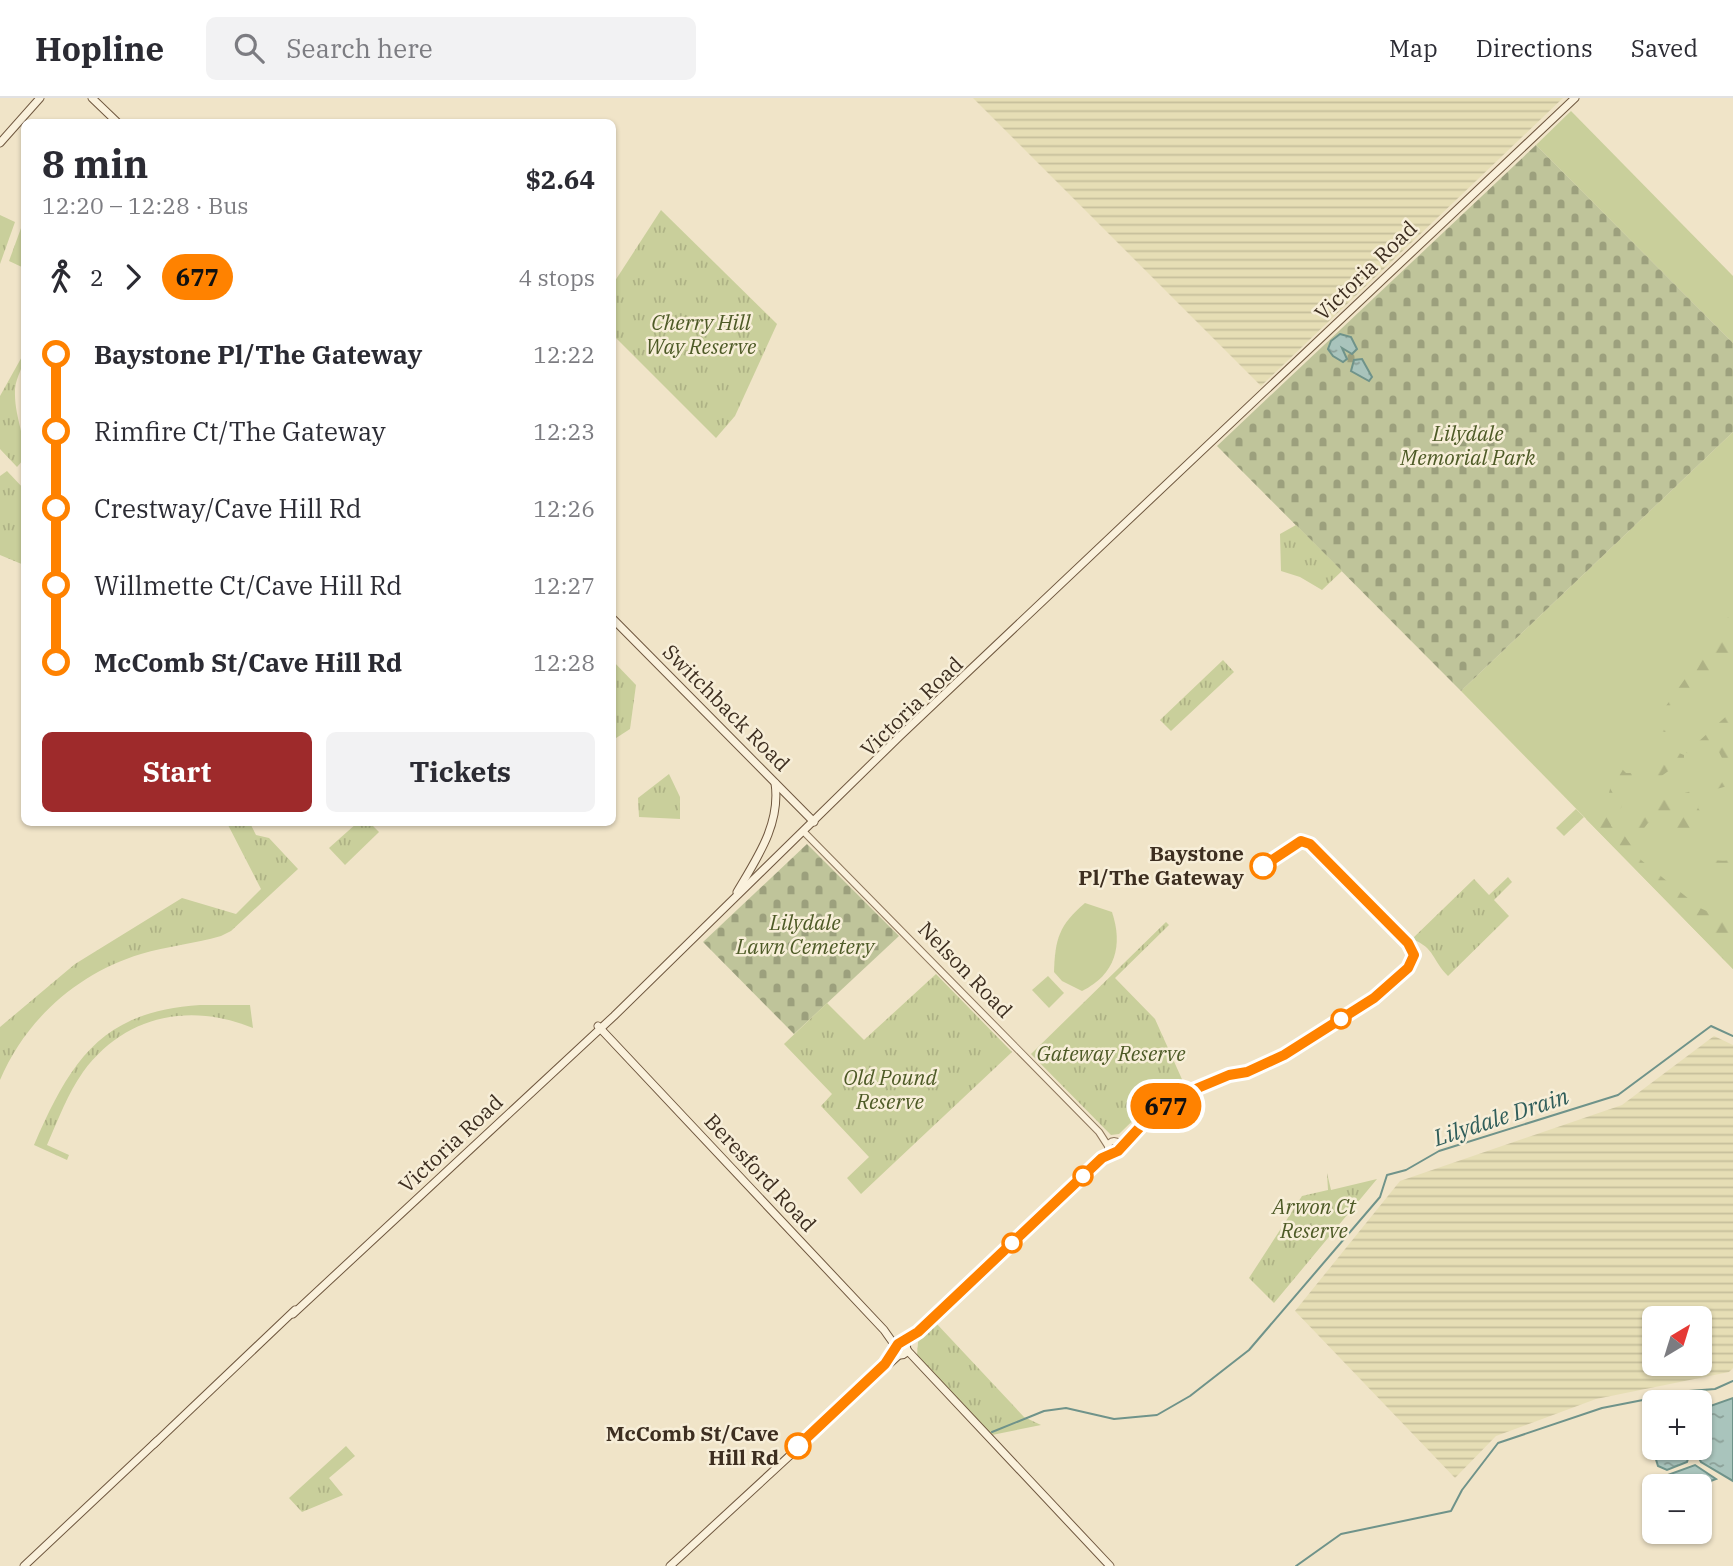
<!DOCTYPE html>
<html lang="en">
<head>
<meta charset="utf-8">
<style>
  :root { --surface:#fff; --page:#f2f2f3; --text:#2b2b33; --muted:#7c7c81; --line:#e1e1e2; --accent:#9e2a2b }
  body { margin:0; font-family:"IBM Plex Serif",serif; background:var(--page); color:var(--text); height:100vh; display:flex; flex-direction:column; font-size:26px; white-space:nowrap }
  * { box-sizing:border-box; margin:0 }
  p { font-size:23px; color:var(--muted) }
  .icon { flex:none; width:38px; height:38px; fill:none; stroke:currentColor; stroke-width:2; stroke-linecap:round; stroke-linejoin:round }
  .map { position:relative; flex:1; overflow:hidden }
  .sheet { position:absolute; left:21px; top:21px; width:595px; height:707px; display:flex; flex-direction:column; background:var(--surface); border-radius:10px; box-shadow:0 2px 5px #0004 }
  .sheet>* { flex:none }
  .badge { padding:0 14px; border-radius:23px; font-size:24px; line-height:46px }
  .needle { width:46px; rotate:38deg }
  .tools { position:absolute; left:1642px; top:1208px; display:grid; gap:14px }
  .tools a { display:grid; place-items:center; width:70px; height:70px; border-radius:10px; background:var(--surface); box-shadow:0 2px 5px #0004; font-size:35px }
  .map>.badge { position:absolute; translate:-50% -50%; box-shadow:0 0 0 4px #fff }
  .legs { display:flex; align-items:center; gap:10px; height:77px; padding:0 21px; font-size:23px }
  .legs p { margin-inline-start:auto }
  .summary { display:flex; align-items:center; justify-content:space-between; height:119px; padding:0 21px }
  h1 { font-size:38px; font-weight:800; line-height:52px }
  .button { display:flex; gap:14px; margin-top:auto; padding:14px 21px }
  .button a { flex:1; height:80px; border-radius:10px; background:var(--accent); color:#fff; font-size:28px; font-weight:800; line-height:80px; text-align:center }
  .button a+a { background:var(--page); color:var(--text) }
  ul { padding:0 21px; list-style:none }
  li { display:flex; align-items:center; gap:24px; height:77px; font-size:26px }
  li i { display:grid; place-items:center; width:10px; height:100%; margin:0 9px; background:currentColor }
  li i::after { content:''; width:18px; height:18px; margin:-9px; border:5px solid; border-radius:50%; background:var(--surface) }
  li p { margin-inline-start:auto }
  li:first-child i { background:linear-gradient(#0000 50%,currentColor 0) }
  li:last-child i { background:linear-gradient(currentColor 50%,#0000 0) }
  header { display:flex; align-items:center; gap:42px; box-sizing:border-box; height:98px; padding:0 35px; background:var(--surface); border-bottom:2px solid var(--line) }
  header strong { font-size:33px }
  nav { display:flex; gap:38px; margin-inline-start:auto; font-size:24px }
  .search { width:490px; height:63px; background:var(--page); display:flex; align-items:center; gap:18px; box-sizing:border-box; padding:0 24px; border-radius:10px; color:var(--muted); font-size:26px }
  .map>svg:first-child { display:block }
  .farmland { fill:url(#farmland-rules); fill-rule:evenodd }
  .grass { fill:#c9cf9b }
  .forest { fill:url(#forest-firs) }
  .cemetery { fill:url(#cemetery-stones) }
  .park { fill:url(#park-tufts) }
  .water { fill:url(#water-ripples); stroke:#6f938a; stroke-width:2 }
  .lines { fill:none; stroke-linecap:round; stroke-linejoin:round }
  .stream { stroke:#6f938a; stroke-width:2 }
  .tertiary-casing { stroke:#8d765c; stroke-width:8 }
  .secondary-casing { stroke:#6f573f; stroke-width:9 }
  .tertiary { stroke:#faf1dc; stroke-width:6 }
  .secondary { stroke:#faf1dc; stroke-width:7 }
  .line-1-casing { stroke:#fff; stroke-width:16 }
  .line-1 { stroke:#ff8200; stroke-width:10 }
  .stop-1-dot { fill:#fff; stroke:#ff8200; stroke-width:3.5 }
  .labels { text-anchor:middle; stroke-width:5; stroke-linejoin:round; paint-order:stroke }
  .street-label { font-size:21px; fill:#3d2e20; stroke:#f7eed8 }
  .park-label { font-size:21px; font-style:italic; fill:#4d5a26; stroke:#f7eed8 }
  .stop-label { font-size:21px; font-weight:bold; fill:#3d2e20; stroke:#f7eed8; text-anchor:end }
  .water-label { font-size:23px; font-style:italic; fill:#2f5d5a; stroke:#f7eed8 }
</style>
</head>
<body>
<header>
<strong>Hopline</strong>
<div class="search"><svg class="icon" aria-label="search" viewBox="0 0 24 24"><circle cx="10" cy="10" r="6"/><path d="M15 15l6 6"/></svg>Search here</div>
<nav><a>Map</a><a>Directions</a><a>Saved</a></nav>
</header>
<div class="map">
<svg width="1733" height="1468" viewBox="0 0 1733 1468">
  <defs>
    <pattern id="farmland-rules" width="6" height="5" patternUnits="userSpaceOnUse" patternTransform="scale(1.75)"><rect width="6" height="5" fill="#e6deb5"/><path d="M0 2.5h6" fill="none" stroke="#c6bf9b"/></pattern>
    <pattern id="forest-firs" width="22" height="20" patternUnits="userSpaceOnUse" patternTransform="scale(1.75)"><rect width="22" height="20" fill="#c9cf9b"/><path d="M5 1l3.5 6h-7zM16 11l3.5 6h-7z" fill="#aeb285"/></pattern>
    <pattern id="cemetery-stones" width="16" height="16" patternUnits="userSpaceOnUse" patternTransform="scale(1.75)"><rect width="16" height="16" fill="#bfc49a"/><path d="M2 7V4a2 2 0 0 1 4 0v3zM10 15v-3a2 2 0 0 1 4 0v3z" fill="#9ca07d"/></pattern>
    <pattern id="park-tufts" width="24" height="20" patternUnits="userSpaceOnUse" patternTransform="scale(1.75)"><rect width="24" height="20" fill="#c9cf9b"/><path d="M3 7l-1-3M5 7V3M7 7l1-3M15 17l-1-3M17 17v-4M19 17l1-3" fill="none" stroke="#aeb285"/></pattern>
    <pattern id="water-ripples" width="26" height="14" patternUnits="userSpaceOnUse" patternTransform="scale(1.75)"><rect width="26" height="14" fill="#a9c4bc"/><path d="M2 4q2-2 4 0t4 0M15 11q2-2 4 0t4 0" fill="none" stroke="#8ba098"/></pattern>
  </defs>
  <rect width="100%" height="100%" fill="#f0e4c8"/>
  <!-- farmland -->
  <g class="farmland">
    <polygon points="973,0 1563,0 1261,288"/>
    <path d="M1714,938L1733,947V1270L1729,1274L1596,1301L1496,1338L1455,1380L1295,1213L1400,1083L1622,1007ZM1654,1220H1699V1265H1654Z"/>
  </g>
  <!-- grass -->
  <g class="grass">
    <polygon points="1571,13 1733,178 1733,245 1536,47"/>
    <polygon points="1733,334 1733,871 1461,593"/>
    <path d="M1085,805L1112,814C1123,847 1116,876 1082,893L1062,883L1054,874C1055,841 1059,827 1085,805Z"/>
    <polygon points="1048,878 1064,895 1049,910 1032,892"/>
  </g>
  <!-- forest -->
  <g class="forest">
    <polygon points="1733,512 1733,559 1704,593 1691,597 1666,634 1657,633 1655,628 1659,618"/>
    <path d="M1733,612V637L1728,648L1733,658V686C1716,693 1703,689 1698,710L1709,726L1697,743L1689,745C1677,734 1664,725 1648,725L1638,738L1629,727L1631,721C1642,714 1653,705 1665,701C1688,692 1716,693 1725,666L1719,654L1706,650L1696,656L1686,655Z"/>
    <path d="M1646,636L1651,640L1650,644L1626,663L1622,671L1626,675H1643L1646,682L1625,698L1621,710L1612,713L1611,728L1624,737L1641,762L1700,810L1711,815L1733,816V871L1586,721L1590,716L1605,715C1609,692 1619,643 1646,636Z"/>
    <polygon points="1679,655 1684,657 1684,662 1660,679 1649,681 1649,675 1666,660"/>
    <path d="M1694,748C1701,760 1719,766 1733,761V770L1697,763L1690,751Z"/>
  </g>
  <!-- cemetery -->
  <g class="cemetery">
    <polygon points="1536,47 1733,245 1733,334 1461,593 1217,348"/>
    <polygon points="807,746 899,838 794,936 703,844"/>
  </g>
  <!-- park -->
  <g class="park">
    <polygon points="661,112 777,226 735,318 716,340 613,237 613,186"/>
    <polygon points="0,117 15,124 0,166"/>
    <polygon points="24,122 24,170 9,163"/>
    <path d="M24,255C25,268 16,278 15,291C14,319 25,334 24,361L17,369L0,351V298Z"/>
    <polygon points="7,373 24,391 24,467 0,457 0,378"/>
    <polygon points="1296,427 1342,473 1322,492 1300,479 1281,473 1280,436"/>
    <polygon points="1223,562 1234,574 1171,633 1160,622"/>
    <polygon points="613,563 636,587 630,631 613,642"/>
    <polygon points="669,676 680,699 680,721 639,719 638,700"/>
    <polygon points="1576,711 1584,719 1564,738 1556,730"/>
    <path d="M227,725H250L256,737L269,740L298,771L231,833L221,838C194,846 167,848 141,856C78,875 26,921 0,982V929L75,866L182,800L236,816L261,791Z"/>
    <polygon points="357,725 370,725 379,734 345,767 329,750"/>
    <path d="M1508,779L1512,784L1494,802L1509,818L1448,878C1432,862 1435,850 1412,841L1474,781L1489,797Z"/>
    <polygon points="1166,824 1169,827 1115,880 1155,921 1185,988 1154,1002 1119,1036 1111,1037 1031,956"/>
    <polygon points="936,876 1012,954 861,1096 847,1080 869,1059 821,1008 832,996 784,946 827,905 864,942"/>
    <path d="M200,907H250L253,930C190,904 125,917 83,974C68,995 58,1022 47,1047L69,1057L67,1062L34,1047C70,964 101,913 200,907Z"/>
    <polygon points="1327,1075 1331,1092 1377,1081 1274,1205 1249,1180 1302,1098 1328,1092"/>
    <polygon points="936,1225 1024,1319 1041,1327 992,1337 917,1258 918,1244"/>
    <polygon points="346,1348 355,1358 329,1380 343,1397 302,1414 289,1400"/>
  </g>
  <!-- water -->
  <g class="water">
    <polygon points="1340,236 1351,239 1357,251 1352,256 1342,250 1347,261 1343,264 1333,258 1328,251 1331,243"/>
    <polygon points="1362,261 1372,279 1369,283 1351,273 1354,262"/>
    <polygon points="1733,1300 1733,1383 1701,1364 1693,1349 1699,1349 1699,1312"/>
    <polygon points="1654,1332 1654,1349 1685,1349 1689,1357 1687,1364 1667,1372 1658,1368 1649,1339"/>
    <polygon points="1695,1367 1716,1381 1698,1388 1666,1388 1662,1379"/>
  </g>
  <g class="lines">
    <!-- stream -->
    <g class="stream">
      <polyline points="992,1334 1044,1313 1066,1310 1114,1321 1157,1317 1190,1298 1249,1252 1380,1099 1387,1077 1406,1072 1439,1053 1618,997 1711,928 1733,938"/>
      <polyline points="1296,1468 1341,1436 1451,1413 1462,1392 1498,1345 1602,1310 1689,1293 1715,1291 1733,1283"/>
    </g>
    <!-- tertiary casing -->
    <g class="tertiary-casing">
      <g id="tertiary">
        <polyline points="804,734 1099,1034 1108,1048"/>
        <circle cx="1114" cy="1049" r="6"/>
        <polyline points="902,1245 918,1234 1102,1060 1112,1054"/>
      </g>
    </g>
    <!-- secondary casing -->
    <g class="secondary-casing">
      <g id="secondary">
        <polyline points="92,0 117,24"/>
        <polyline points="0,45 40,0"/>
        <polyline points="612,520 814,724"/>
        <path d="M737,794C757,760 781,726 775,685"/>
        <polyline points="598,928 884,1232 896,1249"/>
        <polyline points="293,1216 614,918 900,638 1575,0"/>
        <circle cx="901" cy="1251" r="6"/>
        <polyline points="907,1252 1110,1468"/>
        <polyline points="154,1346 295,1212"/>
        <polyline points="24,1468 157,1343"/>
        <polyline points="670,1468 899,1257"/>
      </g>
    </g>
    <!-- tertiary -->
    <use href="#tertiary" class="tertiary"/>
    <!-- secondary -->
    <use href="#secondary" class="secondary"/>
  </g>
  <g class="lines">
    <!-- line-1 casing -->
    <g class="line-1-casing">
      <polyline id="line-1" points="798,1348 885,1266 898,1246 918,1234 1102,1060 1118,1053 1152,1016 1174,1000 1229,977 1247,974 1284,957 1374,900 1408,870 1414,857 1408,845 1310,746 1301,743 1263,768"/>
    </g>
    <!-- line-1 -->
    <use href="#line-1" class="line-1"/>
  </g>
  <!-- markers -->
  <g class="stop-1-dot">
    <circle cx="1263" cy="768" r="12"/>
    <circle cx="1341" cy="921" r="9"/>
    <circle cx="1083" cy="1078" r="9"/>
    <circle cx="1012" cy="1145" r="9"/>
    <circle cx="798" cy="1348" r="12"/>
  </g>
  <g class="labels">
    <!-- street labels -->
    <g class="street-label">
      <text transform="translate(1366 173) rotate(-44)" y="7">Victoria Road</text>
      <text transform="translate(912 609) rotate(-44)" y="7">Victoria Road</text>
      <text transform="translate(726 610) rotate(45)" y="7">Switchback Road</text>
      <text transform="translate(965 872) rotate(46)" y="7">Nelson Road</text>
      <text transform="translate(451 1046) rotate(-43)" y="7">Victoria Road</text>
      <text transform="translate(760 1075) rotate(47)" y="7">Beresford Road</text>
    </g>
    <!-- park labels -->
    <g class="park-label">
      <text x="701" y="232">Cherry Hill<tspan x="701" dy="24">Way Reserve</tspan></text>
      <text x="1468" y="343">Lilydale<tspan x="1468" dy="24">Memorial Park</tspan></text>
      <text x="805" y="832">Lilydale<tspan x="805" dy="24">Lawn Cemetery</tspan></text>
      <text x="1111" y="963">Gateway Reserve</text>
      <text x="890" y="987">Old Pound<tspan x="890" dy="24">Reserve</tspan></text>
      <text x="1314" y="1116">Arwon Ct<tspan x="1314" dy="24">Reserve</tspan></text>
    </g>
    <!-- stop labels -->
    <g class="stop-label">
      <text x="1244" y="763">Baystone<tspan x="1244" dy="24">Pl/The Gateway</tspan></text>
      <text x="779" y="1343">McComb St/Cave<tspan x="779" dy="24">Hill Rd</tspan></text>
    </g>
    <!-- water labels -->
    <g class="water-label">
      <text transform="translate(1501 1019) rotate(-18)" y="8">Lilydale Drain</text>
    </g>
  </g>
</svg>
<div class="tools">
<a><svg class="needle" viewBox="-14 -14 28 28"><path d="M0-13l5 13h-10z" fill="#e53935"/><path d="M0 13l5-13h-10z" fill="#7c7c81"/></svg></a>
<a>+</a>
<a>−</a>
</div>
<b class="badge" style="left:1166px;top:1008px;background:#ff8200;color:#111">677</b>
<section class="sheet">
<div class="summary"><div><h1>8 min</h1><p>12:20 – 12:28 · Bus</p></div><b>$2.64</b></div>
<div class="legs"><svg class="icon" aria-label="walk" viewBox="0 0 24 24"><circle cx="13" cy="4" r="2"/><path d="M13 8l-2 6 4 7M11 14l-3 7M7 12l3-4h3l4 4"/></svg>2<svg class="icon" aria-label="forward" viewBox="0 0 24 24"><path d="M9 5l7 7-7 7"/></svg><b class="badge" style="background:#ff8200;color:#111">677</b><p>4 stops</p></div>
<ul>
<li><i style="color:#ff8200"></i><b>Baystone Pl/The Gateway</b><p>12:22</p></li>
<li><i style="color:#ff8200"></i><span>Rimfire Ct/The Gateway</span><p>12:23</p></li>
<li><i style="color:#ff8200"></i><span>Crestway/Cave Hill Rd</span><p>12:26</p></li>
<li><i style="color:#ff8200"></i><span>Willmette Ct/Cave Hill Rd</span><p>12:27</p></li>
<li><i style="color:#ff8200"></i><b>McComb St/Cave Hill Rd</b><p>12:28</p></li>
</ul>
<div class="button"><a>Start</a><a>Tickets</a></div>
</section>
</div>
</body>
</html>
